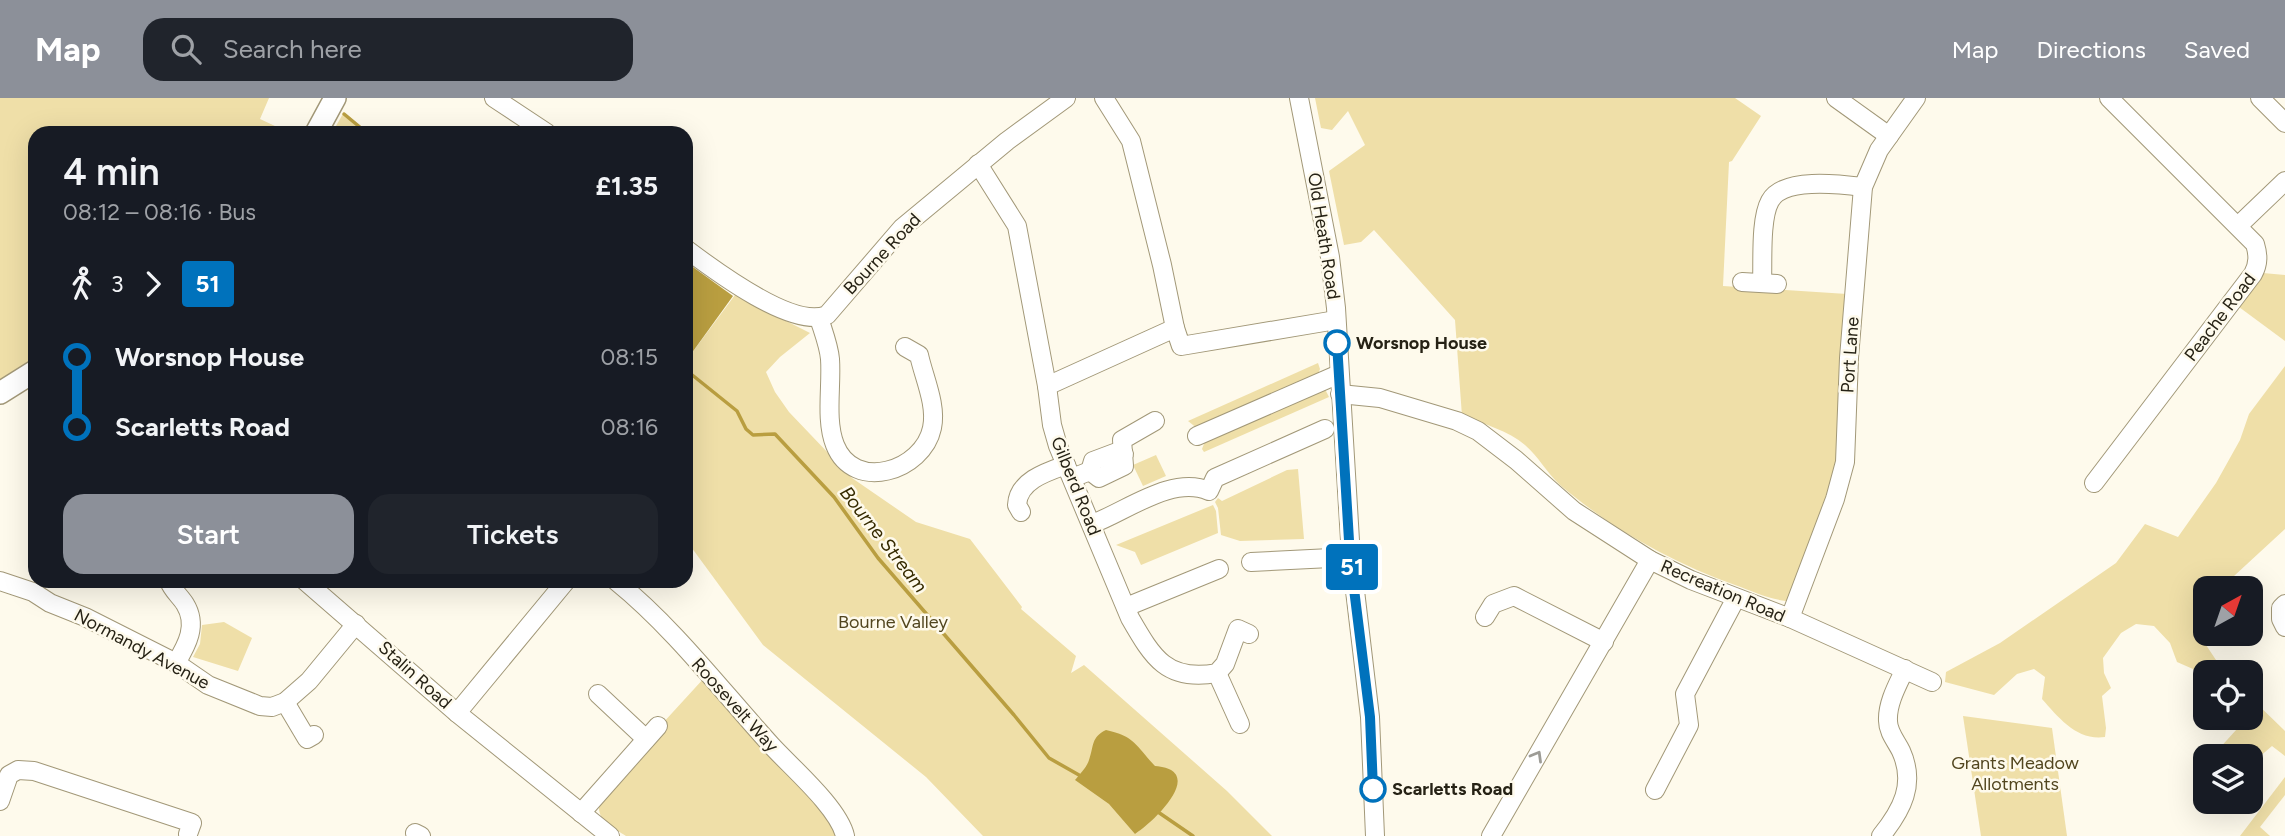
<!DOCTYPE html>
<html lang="en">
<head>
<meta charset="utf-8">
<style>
  :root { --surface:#171b24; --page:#20242c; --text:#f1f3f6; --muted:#9ea1a6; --accent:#8c9099 }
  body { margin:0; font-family:Figtree,sans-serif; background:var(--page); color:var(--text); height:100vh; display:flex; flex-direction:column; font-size:26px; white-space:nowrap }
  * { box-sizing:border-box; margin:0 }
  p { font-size:23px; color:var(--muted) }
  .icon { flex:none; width:38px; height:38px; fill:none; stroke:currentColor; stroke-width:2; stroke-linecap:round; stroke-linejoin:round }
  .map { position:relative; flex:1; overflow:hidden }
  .panel { position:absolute; left:28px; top:28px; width:665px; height:462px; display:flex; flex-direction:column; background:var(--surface); border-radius:21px; box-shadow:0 7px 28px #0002 }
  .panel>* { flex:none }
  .badge { padding:0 14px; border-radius:5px; font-size:24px; line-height:46px }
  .needle { width:46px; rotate:40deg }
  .tools { position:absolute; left:2193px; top:478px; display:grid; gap:14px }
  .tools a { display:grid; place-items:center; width:70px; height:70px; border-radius:14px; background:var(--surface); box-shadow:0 7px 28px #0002; font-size:35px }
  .map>.badge { position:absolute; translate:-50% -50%; box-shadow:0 0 0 4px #fff }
  .legs { display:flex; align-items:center; gap:10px; height:77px; padding:0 35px; font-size:23px }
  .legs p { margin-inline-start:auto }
  .overview { display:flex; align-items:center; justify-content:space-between; height:119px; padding:0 35px }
  h1 { font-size:38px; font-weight:600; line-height:52px }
  .cta { display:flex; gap:14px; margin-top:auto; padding:14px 35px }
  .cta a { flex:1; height:80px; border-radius:21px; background:var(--accent); color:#fff; font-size:28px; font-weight:600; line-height:80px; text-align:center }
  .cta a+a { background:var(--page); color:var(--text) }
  ul { padding:0 35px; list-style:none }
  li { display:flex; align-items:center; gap:24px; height:70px; font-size:26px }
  li i { display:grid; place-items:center; width:10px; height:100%; margin:0 9px; background:currentColor }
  li i::after { content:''; width:18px; height:18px; margin:-9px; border:5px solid; border-radius:50%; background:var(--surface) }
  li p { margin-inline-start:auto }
  li:first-child i { background:linear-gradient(#0000 50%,currentColor 0) }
  li:last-child i { background:linear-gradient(currentColor 50%,#0000 0) }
  header { display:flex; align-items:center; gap:42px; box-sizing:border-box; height:98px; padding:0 35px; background:var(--accent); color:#fff }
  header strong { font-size:33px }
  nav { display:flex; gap:38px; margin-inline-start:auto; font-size:24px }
  .search { width:490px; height:63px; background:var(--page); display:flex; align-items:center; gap:18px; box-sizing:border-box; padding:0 24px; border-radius:21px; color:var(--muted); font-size:26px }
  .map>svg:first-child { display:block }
  .green { fill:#efdfa8 }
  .water { fill:#b99e40 }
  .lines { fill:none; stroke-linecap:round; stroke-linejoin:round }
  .stream { stroke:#b99e40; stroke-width:3.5 }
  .minor-casing { stroke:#a29878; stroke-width:20 }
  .major-casing { stroke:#a29878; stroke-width:24 }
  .minor { stroke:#fff; stroke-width:18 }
  .major { stroke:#fff; stroke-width:21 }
  .oneway { stroke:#9d9c96 }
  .line-1-casing { stroke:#fff; stroke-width:16 }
  .line-1 { stroke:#0072bc; stroke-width:10 }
  .stop-1-dot { fill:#fff; stroke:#0072bc; stroke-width:3.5 }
  .labels { text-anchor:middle; stroke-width:5; stroke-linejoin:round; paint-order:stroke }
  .street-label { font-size:18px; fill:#262215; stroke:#fefaec }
  .stop-label { font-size:18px; font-weight:bold; fill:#262215; stroke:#fefaec; text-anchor:start }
  .park-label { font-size:18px; fill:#52461f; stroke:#fefaec }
  .water-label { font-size:19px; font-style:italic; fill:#362b01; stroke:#fefaec }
</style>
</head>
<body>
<header>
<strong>Map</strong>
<div class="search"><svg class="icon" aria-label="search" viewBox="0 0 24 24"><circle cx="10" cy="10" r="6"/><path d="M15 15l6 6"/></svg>Search here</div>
<nav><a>Map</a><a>Directions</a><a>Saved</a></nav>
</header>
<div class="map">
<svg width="2285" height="738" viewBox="0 0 2285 738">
  <rect width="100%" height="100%" fill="#fefaec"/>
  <!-- green -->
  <g class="green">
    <polygon points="0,0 269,0 260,21 290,35 35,35 35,266 0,289"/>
    <path d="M1315,0H1735L1761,18L1732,63L1729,64L1723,188L1847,196L1837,381L1791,497L1786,503C1768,501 1752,493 1735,487C1671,464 1612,431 1560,387C1547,375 1538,358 1525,347C1509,333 1482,325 1462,318L1455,222L1374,132L1361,144L1344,147L1329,73L1365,47L1348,13L1332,32L1321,30Z"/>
    <polygon points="344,14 368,35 332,35"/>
    <polygon points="2263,175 2285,177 2285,243 2239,209"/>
    <polygon points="735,197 810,235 780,259 766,274 775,294 789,314 852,380 916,424 970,441 1022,509 1021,511 1076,558 1071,575 1084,567 1227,693 1272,738 983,738 926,679 763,547 686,442 686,263"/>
    <polygon points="1318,265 1320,271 1318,276 1198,331 1188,323"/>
    <path d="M2285,268V431L2221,490H2205L2204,544L2224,574H2205V582L2193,571L2177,564L2170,545L2154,528L2136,526L2121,535L2103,560L2104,575L2111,590L2102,598L2106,630L2105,639C2077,643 2059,620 2042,601L2045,579L2034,571L2017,576L1994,597L1945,584L1946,574L2000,545L2116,465L2145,426L2178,439L2216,385L2240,342L2249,316Z"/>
    <polygon points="1325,291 1329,299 1204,354 1202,351 1207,338"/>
    <polygon points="1156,357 1166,378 1143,388 1133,367"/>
    <polygon points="1298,371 1304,441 1240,443 1221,437 1218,410 1215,404 1218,400 1222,403 1287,372"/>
    <polygon points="1213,407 1216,413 1218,435 1141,467 1135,454 1116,447"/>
    <polygon points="224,524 252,540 238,573 193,559 200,546 202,527"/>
    <path d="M705,579L825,714L838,738H626C614,730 597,723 599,707L667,631L662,626Z"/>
    <polygon points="2251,600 2285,633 2285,658 2272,648 2251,666 2250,658 2217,658 2217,653 2247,620 2250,620"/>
    <polygon points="1963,618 2052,630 2067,738 1981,738"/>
    <polygon points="2285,679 2285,697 2260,729 2270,738 2240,738"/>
  </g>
  <!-- water -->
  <g class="water">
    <polygon points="686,164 733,198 686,263"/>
    <path d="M1106,632C1135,638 1137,649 1155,668C1208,672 1154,724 1135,736L1109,706L1075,682C1080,676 1087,669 1089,662C1094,648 1091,639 1106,632Z"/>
  </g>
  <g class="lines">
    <!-- stream -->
    <g class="stream">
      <polyline points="344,16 367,35"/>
      <polyline points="686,272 737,313 746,331 753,337 775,336 834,399 878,460 1014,617 1049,660 1079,677"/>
      <polyline points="1158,714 1193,738"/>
    </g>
    <!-- minor casing -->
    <g class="minor-casing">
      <g id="minor">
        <polyline points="494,0 547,35"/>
        <polyline points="1104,0 1131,43 1162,167 1175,230"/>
        <polyline points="1299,0 1330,159 1336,210 1351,459 1370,619 1375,738"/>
        <polyline points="1836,0 1889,38"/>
        <polyline points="2260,0 2285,25"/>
        <path d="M978,66L1017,128L1047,288L1052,327L1058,348L1130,520C1153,560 1167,584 1217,575L1225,566L1238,531L1249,536"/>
        <polyline points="2238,128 2285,83"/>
        <path d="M686,151C714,172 792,231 827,217L902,130L1007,43L1066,0"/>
        <polyline points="1742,184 1777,186"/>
        <path d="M1762,185C1763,164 1760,121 1770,103C1783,79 1839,86 1863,89"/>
        <path d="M819,220C823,233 829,248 830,261C832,288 825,322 835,347C854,395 923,373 932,330C937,307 924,280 919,257L905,249"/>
        <polyline points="1047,288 1175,230 1181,248 1336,222"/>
        <polyline points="1340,296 1380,300 1457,323 1478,333 1516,362 1574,413 1650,462 1691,482 1790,520 1932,584"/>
        <polyline points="1197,338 1339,276"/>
        <polyline points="1090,373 1093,363 1117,354 1124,356"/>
        <polyline points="1072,380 1090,373 1099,380 1124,368 1122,342 1155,323"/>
        <path d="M2094,385L2253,176C2259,165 2258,156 2255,146L2109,0"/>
        <path d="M1021,414L1017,407C1018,383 1046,374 1066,367"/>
        <path d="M1092,426C1127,413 1172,377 1209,393L1215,380L1325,331"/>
        <polyline points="1251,464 1351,459"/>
        <polyline points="0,483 33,494 50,505 85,519 176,565 208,587 260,608 272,609 285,604 309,583 356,526"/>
        <path d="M169,483C172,492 180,498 185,506C198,527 187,547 176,565"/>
        <polyline points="305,483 457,615 610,738"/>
        <path d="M616,483C674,530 721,592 771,647C791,669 839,710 845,738"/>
        <polyline points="2285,506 2281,510 2281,521 2285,529"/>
        <polyline points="1126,509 1219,471"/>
        <polyline points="1485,519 1493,506 1514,498 1604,544"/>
        <polyline points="1790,520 1835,401 1845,364 1849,260 1863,89 1879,52 1916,0"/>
        <polyline points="1217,575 1240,626"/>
        <polyline points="598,596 646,641"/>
        <polyline points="285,604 307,641 314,637"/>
        <polyline points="457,615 566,483"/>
        <polyline points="1655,692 1689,627 1685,596 1736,500"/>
        <polyline points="0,703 9,677 18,672 34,673 192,725 188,736"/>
        <polyline points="581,715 658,628"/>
        <polyline points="415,735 421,738"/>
        <polyline points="1491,738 1650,462"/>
        <path d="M1881,738C1902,712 1916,686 1901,653C1896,643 1888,634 1888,623C1887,605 1898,586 1905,571"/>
      </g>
    </g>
    <!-- major casing -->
    <g class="major-casing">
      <g id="major">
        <polyline points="316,35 335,0"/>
        <polyline points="0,295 35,273"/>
      </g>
    </g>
    <!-- minor -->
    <use href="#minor" class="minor"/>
    <!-- major -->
    <use href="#major" class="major"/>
  </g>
  <!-- one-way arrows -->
  <defs><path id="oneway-chevron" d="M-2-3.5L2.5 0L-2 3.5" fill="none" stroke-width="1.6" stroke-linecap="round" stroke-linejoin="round" transform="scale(1.75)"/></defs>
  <use class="oneway" href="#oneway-chevron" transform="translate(1537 658) rotate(-60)"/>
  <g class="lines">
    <!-- line-1 casing -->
    <g class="line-1-casing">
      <polyline id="line-1" points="1337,245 1350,459 1370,619 1373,691"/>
    </g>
    <!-- line-1 -->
    <use href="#line-1" class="line-1"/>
  </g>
  <!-- markers -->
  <g class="stop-1-dot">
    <circle cx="1337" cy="245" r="12"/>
    <circle cx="1373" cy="691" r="12"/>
  </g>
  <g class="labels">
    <!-- street labels -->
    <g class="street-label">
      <text transform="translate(1324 138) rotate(81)" y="6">Old Heath Road</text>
      <text transform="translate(882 156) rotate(-47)" y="6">Bourne Road</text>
      <text transform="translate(2220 219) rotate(-53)" y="6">Peache Road</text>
      <text transform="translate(1850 257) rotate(-86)" y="6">Port Lane</text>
      <text transform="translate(1076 388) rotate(68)" y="6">Gilberd Road</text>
      <text transform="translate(1723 493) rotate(23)" y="6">Recreation Road</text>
      <text transform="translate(142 551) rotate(28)" y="6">Normandy Avenue</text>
      <text transform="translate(415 577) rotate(42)" y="6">Stalin Road</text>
      <text transform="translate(735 607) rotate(48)" y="6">Roosevelt Way</text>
    </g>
    <!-- stop labels -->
    <g class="stop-label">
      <text x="1356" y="251">Worsnop House</text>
      <text x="1392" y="697">Scarletts Road</text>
    </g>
    <!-- park labels -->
    <g class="park-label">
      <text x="893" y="530">Bourne Valley</text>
      <text x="2015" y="671">Grants Meadow<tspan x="2015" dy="21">Allotments</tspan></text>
    </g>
    <!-- water labels -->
    <g class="water-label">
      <text transform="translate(884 441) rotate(52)" y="7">Bourne Stream</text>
    </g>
  </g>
</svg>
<div class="tools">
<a><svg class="needle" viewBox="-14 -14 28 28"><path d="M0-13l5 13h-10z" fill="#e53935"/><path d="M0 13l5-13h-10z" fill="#9ea1a6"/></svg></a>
<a><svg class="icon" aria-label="locate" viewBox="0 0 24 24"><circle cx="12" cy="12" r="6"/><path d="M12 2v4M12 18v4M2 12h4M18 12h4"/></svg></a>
<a><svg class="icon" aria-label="layers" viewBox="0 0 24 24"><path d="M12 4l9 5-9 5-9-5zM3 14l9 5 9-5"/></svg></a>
</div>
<b class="badge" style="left:1352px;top:469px;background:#0072bc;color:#fff">51</b>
<section class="panel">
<div class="overview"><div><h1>4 min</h1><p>08:12 – 08:16 · Bus</p></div><b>£1.35</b></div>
<div class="legs"><svg class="icon" aria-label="walk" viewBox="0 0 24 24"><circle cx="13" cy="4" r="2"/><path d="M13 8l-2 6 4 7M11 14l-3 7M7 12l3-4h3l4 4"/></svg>3<svg class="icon" aria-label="forward" viewBox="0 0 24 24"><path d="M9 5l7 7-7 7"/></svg><b class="badge" style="background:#0072bc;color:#fff">51</b></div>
<ul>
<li><i style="color:#0072bc"></i><b>Worsnop House</b><p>08:15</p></li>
<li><i style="color:#0072bc"></i><b>Scarletts Road</b><p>08:16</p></li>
</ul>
<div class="cta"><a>Start</a><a>Tickets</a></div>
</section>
</div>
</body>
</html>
